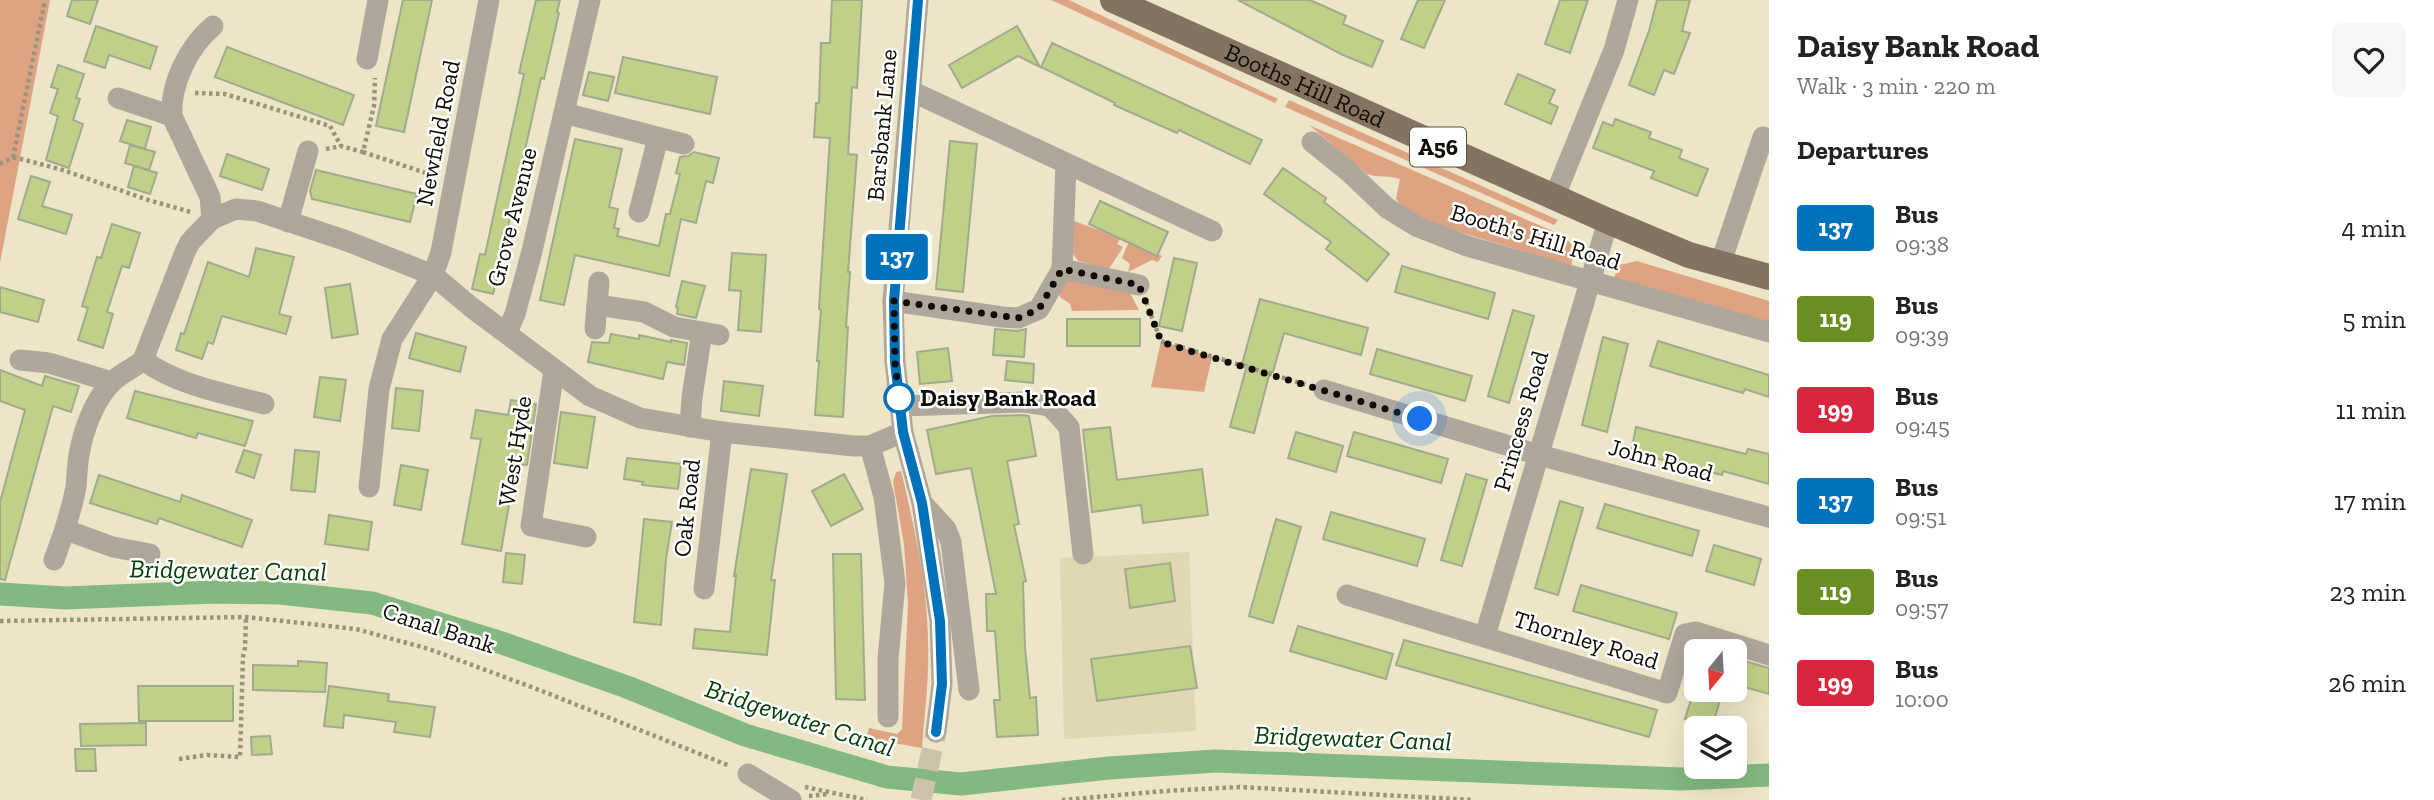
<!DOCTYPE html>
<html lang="en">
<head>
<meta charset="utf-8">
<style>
  :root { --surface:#fff; --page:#f6f6f6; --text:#222; --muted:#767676 }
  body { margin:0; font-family:"Zilla Slab",serif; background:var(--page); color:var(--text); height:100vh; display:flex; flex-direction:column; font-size:26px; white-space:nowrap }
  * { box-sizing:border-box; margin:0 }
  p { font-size:23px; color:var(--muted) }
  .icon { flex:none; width:38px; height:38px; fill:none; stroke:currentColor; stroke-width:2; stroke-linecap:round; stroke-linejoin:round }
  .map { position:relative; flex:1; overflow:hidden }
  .sheet { display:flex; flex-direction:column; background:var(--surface); width:665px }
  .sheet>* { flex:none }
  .badge { padding:0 14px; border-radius:5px; font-size:24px; line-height:46px }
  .needle { width:46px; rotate:198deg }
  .buttons { position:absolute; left:1684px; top:639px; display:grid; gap:14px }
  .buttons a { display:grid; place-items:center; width:63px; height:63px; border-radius:10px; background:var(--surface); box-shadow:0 7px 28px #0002; font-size:35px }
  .you { position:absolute; width:35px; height:35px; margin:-18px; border:5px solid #fff; border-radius:50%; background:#1a73e8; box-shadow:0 0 0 10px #1a73e833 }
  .map>.badge { position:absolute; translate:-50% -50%; box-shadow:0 0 0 4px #fff }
  h2 { padding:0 28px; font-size:26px; line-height:63px }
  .round { display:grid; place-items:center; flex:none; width:74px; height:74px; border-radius:10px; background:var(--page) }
  .head { display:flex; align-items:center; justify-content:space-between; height:119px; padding:0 28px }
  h1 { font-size:33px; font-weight:700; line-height:52px }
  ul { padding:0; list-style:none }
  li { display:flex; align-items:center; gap:21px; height:91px; padding:0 28px }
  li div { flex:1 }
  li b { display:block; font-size:26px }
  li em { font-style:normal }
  li .badge { min-width:77px; font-weight:700; text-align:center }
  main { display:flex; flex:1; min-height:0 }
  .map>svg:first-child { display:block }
  .built { fill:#e0d8b3 }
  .green { fill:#dda382 }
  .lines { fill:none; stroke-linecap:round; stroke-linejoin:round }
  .canal { stroke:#83b880; stroke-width:23 }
  .building { fill:#bfd188; stroke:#a2aa8e; stroke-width:2 }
  .minor-tunnel { stroke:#cbc4aa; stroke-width:21; stroke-dasharray:21 10; stroke-linecap:butt }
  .path { stroke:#99947e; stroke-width:4.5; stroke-dasharray:3.5 3.5; stroke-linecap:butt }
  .minor { stroke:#afa79c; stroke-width:21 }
  .major { stroke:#837360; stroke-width:26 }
  .line-casing { stroke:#fff; stroke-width:16 }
  .line { stroke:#0072bc; stroke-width:10 }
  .walk { stroke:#0e0c04; stroke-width:7; stroke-dasharray:0 12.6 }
  .stop-dot { fill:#fff; stroke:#0072bc; stroke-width:3.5 }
  .labels { text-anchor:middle; stroke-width:5; stroke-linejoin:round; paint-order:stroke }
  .shield { fill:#fff; stroke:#56554f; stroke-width:2 }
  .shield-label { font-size:23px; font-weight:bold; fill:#0e0c04 }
  .street-label { font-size:24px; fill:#0e0c04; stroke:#fff }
  .stop-label { font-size:24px; font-weight:bold; fill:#0e0c04; stroke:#fff; text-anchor:start }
  .water-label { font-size:26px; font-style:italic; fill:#074008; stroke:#fff }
</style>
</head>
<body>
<main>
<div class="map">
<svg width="1769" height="800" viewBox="0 0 1769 800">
  <rect width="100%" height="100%" fill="#ece5c7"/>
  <!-- built -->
  <polygon class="built" points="1189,552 1196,731 1064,739 1060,558"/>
  <!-- green -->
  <g class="green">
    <polygon points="0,0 50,0 0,263"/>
    <polygon points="1051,0 1069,0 1278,99 1275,103"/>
    <polygon points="1289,100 1558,220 1554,225 1285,107"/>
    <path d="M1309,125L1564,236L1575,249L1571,266L1443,227L1405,210L1396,199L1400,179C1388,175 1379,178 1367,174Z"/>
    <polygon points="1074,221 1121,238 1117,244 1123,247 1109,269 1078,261 1071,251"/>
    <polygon points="1129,241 1162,256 1158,262 1152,260 1128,272 1130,264 1122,258"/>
    <polygon points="1637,261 1769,301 1769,324 1613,280 1619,265"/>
    <polygon points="1067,280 1130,293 1139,310 1072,311 1070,304 1060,297 1059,290"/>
    <polygon points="1161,341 1212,357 1204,392 1151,387"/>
    <path d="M901,471C916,533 930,597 928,662C928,690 924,719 922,748L866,738L869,728L897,734L902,729L908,605L904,544L893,482L896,472Z"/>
  </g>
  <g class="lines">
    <!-- canal -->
    <polyline class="canal" points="0,594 65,598 215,592 280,593 372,603 502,643 627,687 745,735 887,777 961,784 1109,768 1216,761 1681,779 1769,775"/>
  </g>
  <!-- building -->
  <g class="building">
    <polygon points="72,0 98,0 90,24 67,16"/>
    <polygon points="403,0 432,0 404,132 376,126"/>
    <polygon points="536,0 560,0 557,12 559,13 544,79 541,78 493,294 472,289 480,254 485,255 524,74 519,73"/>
    <polygon points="832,0 862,0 857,88 852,87 848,154 857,155 848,272 850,272 846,327 848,327 843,417 815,415 819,361 817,361 821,310 819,309 830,138 814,137 816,103 819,103 821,43 830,43"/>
    <polygon points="1238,0 1310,0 1346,16 1343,24 1383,41 1372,67 1343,55"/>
    <polygon points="1418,0 1445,0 1424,48 1401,39"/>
    <polygon points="1560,0 1588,0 1570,53 1545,44"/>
    <polygon points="1657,0 1690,0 1682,31 1690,33 1674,74 1664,70 1654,95 1629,85 1649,31"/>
    <polygon points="96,26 157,47 150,69 109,55 105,68 84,61"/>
    <polygon points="1017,26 1040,67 1018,56 962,88 949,65"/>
    <polygon points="1052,43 1262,140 1250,164 1179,130 1177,133 1114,105 1115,103 1041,67"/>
    <polygon points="227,47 354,95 343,125 215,77"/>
    <polygon points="623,57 717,77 710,114 615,93"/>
    <polygon points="58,65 84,74 76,98 80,99 73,120 83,124 69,168 46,160 58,116 50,113 58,89 51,87"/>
    <polygon points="589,72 614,77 608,101 583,95"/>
    <polygon points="1518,74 1555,90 1549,103 1558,107 1551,124 1505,104"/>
    <polygon points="1615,119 1651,132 1649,138 1682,150 1679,158 1708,169 1697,196 1651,178 1654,171 1593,148 1603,122 1613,126"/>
    <polygon points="127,120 151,127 145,149 120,141"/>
    <polygon points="575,139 622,149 609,207 618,209 614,228 619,229 617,236 659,246 666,214 670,214 680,174 676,173 680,157 688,156 694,152 719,158 713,183 706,181 696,223 681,219 669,276 575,255 564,305 540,300"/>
    <polygon points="950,141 977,144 963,292 936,289"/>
    <polygon points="130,145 155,152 149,170 125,163"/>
    <polygon points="227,154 269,169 262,190 220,176"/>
    <polygon points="134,166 157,173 150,194 128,187"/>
    <polygon points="1283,168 1326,198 1324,202 1389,254 1367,281 1326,249 1331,242 1264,194"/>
    <polygon points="316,170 417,194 410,222 312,199 310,191"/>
    <polygon points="31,176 50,182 42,206 72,215 66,234 18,219"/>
    <polygon points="1100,201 1168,232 1157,256 1089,224"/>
    <polygon points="112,224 140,233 129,268 122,266 107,312 113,314 103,348 78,340 88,308 82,306 97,257 101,258"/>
    <polygon points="256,248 294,257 279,314 291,317 286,334 222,316 213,344 208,342 202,359 176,350 181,333 184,334 208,262 249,277"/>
    <polygon points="732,253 766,255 761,332 738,330 741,291 729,290"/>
    <polygon points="1174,258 1197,263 1182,331 1159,326"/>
    <polygon points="1402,266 1495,293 1488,319 1395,292"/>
    <polygon points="682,281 705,286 696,318 677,314 678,308 676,307"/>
    <polygon points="350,284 358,334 332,338 325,288"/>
    <polygon points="0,287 44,300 38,322 0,312"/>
    <polygon points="1260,299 1368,328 1361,355 1284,333 1273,372 1270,372 1254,433 1230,427 1247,365 1242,364"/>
    <polygon points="1513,310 1534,316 1509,403 1488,396"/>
    <rect x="1067" y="319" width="73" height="27"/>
    <polygon points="995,329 1017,331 1026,329 1024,357 993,355"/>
    <polygon points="416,333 466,347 460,372 409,358"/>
    <polygon points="611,334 639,339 639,335 671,342 671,340 687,343 684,365 667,362 663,379 588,362 592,342 609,343"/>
    <polygon points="1603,337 1628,344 1607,432 1582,425"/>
    <polygon points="1658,341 1769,375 1769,397 1745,389 1743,393 1650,366"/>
    <polygon points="948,348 952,381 920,384 917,352"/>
    <polygon points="1377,349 1472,376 1465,401 1370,374"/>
    <polygon points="1007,361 1034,364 1033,383 1005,380"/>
    <polygon points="0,370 42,386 45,376 79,386 71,412 53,406 5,580 0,579 0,502 25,410 0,401"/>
    <polygon points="320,377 346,380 340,421 314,417"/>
    <polygon points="724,381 763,386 759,416 721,411"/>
    <polygon points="396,388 423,391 419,431 392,428"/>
    <polygon points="135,391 253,421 245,446 198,433 196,438 127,418"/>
    <polygon points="511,400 536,404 527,465 516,464 501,551 462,544 481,439 471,438 476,410 508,415"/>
    <polygon points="561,412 595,417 587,468 554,463"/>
    <polygon points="1023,415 1029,416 1036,456 1007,461 1019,524 1014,525 1026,581 1023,582 1025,648 1030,698 1036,697 1038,735 997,737 994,700 1000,700 995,631 987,631 986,594 996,594 971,468 936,474 927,430 992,416"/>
    <polygon points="1110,427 1117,480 1202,469 1208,515 1143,523 1141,505 1092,512 1083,430"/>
    <polygon points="1636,427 1746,454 1748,449 1769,454 1769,484 1723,471 1722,475 1631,452"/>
    <polygon points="1296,432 1343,446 1336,472 1288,458"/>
    <polygon points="1354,432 1448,459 1441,483 1347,456"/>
    <polygon points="244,450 261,455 254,478 236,472"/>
    <polygon points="295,450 319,452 315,492 291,490"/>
    <polygon points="627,458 681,464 678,489 642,485 643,482 624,479"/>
    <polygon points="401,465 428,470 421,510 394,505"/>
    <polygon points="751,469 787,474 771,580 775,580 767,655 693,648 695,629 730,632 736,575 734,576"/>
    <polygon points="844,474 863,509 831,526 812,491"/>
    <polygon points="1466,474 1487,480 1462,566 1441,560"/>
    <polygon points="99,475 180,502 182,495 252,520 242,547 159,518 157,524 90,503"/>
    <polygon points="1560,501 1583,508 1558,595 1535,588"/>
    <polygon points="1605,504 1699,531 1692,556 1597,528"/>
    <polygon points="1331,512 1425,539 1417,566 1323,539"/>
    <polygon points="329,515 372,522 368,550 325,544"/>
    <polygon points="644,519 672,522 666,559 661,625 634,622"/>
    <polygon points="1276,519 1301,527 1273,623 1249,616"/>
    <polygon points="1714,545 1761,559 1754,585 1706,571"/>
    <polygon points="506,553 525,555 522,584 503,582"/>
    <polygon points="833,554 861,554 865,700 836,699"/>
    <polygon points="1170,563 1175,601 1130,608 1125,569"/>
    <polygon points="1581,585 1677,613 1669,639 1573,611"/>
    <polygon points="1298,626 1393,654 1386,679 1290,651"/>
    <polygon points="1404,640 1657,710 1649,737 1396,665"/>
    <polygon points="1190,646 1197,688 1097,701 1091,659"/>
    <polygon points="1734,658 1769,668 1769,694 1734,684"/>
    <polygon points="298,661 327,663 325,692 253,690 253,665 298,666"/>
    <polygon points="138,686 233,686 233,721 139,721"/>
    <polygon points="329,686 389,694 388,701 435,707 430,737 394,732 396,722 344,715 343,728 324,726"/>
    <polygon points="1694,690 1723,690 1712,727 1685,719"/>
    <polygon points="146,723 146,745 81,746 80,724"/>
    <polygon points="270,736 272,754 252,755 251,737"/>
    <polygon points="75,749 95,749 96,771 76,771"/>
  </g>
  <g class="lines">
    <!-- minor-tunnel -->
    <polyline class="minor-tunnel" points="921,800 936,732"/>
    <!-- path -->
    <g class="path">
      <polyline points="195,93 225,94 330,126 341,146"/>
      <polyline points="326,149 341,146 363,152 374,106 375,78"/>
      <polyline points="363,152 435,176"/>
      <polyline points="13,157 63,170 148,200 191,212"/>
      <polyline points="0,164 13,157 45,0"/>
      <polyline points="1146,302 1161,341 1307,385"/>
      <polyline points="0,621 246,617 356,629 429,649 542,691 730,766"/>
      <polyline points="179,759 207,755 240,757 243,656 245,648 246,617"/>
      <polyline points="805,787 867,800"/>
      <polyline points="809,796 828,794"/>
      <polyline points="1062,800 1165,791 1240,787 1473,800"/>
    </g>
    <!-- minor -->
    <g class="minor">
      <polyline points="918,0 893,301 895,362 903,432 922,503 940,621 942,684 936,732"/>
      <polyline points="367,59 378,0"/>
      <polyline points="911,91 1212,231"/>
      <polyline points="118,98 172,116"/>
      <polyline points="564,113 684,144"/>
      <polyline points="1312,142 1348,171 1387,208 1418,227 1467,246 1769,332"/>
      <polyline points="1554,198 1614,50 1628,0"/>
      <polyline points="639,212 658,138"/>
      <polyline points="212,219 236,209 257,211 347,241 433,275 471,307 590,396 640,418 722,432 854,446 870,446 903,432"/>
      <path d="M212,219L210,197L172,116C170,84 189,46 213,26"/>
      <polyline points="288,222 308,151"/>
      <polyline points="1720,265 1763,137"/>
      <polyline points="1062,269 1139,285"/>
      <polyline points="893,301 1002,317 1018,318 1039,309 1062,269 1066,165"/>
      <polyline points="597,305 644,312 674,327 719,335"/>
      <polyline points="595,329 599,282"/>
      <polyline points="507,332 515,314 532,251 590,0"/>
      <polyline points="20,360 49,363 112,382"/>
      <path d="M143,360C177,385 223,393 264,404"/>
      <polyline points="554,370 531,526 586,537"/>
      <polyline points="1324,390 1539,455 1769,517"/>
      <polyline points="900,406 1024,402 1050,406 1069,427 1083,554"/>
      <polyline points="690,427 692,397 702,332"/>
      <polyline points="870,446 884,497 895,583 888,659 888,717"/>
      <polyline points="369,487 379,389 392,339 433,275 441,252 489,0"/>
      <polyline points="922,503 946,529 951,542 969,690"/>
      <polyline points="66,530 113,547 150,554"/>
      <path d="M54,560C63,536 71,513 76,487C77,477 77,466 79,455C83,431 94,400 112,382C121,373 133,369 143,360L185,252L190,242L212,219"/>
      <polyline points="704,589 722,432"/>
      <polyline points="1347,595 1667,693 1685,634 1696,632 1769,655"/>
      <polyline points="1485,636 1608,221"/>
      <polyline points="748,774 791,800"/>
    </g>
    <!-- major -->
    <path class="major" id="s1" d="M1113,0L1608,221L1689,255L1769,277"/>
  </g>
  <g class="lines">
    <!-- line casing -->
    <g class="line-casing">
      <polyline id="line" points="918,0 894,301 895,362 903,432 922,503 940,621 942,684 936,732"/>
    </g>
    <!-- line -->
    <use href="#line" class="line"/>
    <!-- walk -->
    <polyline class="walk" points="899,398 900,406 895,362 894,301 1018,318 1039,309 1062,269 1139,285 1161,341 1170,345 1420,419"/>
  </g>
  <!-- markers -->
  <circle class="stop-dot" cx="899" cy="398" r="14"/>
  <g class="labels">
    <!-- shield labels -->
    <rect class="shield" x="1410" y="127.5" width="56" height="39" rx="5"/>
    <g class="shield-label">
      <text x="1438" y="155">A56</text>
    </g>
    <!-- street labels -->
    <g class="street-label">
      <text dy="8" stroke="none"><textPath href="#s1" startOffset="210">Booths Hill Road</textPath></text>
      <text transform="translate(882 125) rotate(-85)" y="8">Barsbank Lane</text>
      <text transform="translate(438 133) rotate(-79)" y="8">Newfield Road</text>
      <text transform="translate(512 217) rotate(-76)" y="8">Grove Avenue</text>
      <text transform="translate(1536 237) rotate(17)" y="8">Booth's Hill Road</text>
      <text transform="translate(1521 421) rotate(-74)" y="8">Princess Road</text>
      <text transform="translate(515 451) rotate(-81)" y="8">West Hyde</text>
      <text transform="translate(1661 460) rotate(15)" y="8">John Road</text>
      <text transform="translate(687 508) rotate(-84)" y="8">Oak Road</text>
      <text transform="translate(439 628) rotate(18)" y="8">Canal Bank</text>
      <text transform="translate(1586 640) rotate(17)" y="8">Thornley Road</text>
    </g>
    <!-- stop labels -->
    <g class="stop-label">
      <text x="920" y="406">Daisy Bank Road</text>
    </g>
    <!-- water labels -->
    <g class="water-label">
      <text transform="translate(228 570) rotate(1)" y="9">Bridgewater Canal</text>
      <text transform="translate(800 718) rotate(18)" y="9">Bridgewater Canal</text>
      <text transform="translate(1353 738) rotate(2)" y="9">Bridgewater Canal</text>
    </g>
  </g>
</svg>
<div class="buttons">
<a><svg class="needle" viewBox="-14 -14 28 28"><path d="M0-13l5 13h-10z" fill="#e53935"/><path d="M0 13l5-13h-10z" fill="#767676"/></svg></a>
<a><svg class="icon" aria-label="layers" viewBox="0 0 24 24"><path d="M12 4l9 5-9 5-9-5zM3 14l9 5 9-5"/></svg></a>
</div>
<div class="you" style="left:1420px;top:419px"></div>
<b class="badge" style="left:897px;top:257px;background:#0072bc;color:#fff">137</b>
</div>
<section class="sheet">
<div class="head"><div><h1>Daisy Bank Road</h1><p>Walk · 3 min · 220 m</p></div><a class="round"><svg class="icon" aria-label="heart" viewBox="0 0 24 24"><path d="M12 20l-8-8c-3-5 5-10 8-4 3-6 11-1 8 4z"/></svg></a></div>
<h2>Departures</h2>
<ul>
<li><span class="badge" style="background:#0072bc;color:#fff">137</span><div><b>Bus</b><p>09:38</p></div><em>4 min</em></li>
<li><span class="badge" style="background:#6b8e23;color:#fff">119</span><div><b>Bus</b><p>09:39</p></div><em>5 min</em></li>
<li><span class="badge" style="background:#d7263d;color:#fff">199</span><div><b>Bus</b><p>09:45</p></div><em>11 min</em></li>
<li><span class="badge" style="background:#0072bc;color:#fff">137</span><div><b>Bus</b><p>09:51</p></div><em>17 min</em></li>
<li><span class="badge" style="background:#6b8e23;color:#fff">119</span><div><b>Bus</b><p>09:57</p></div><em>23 min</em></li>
<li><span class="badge" style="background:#d7263d;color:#fff">199</span><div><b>Bus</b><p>10:00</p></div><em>26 min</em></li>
</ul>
</section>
</main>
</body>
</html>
